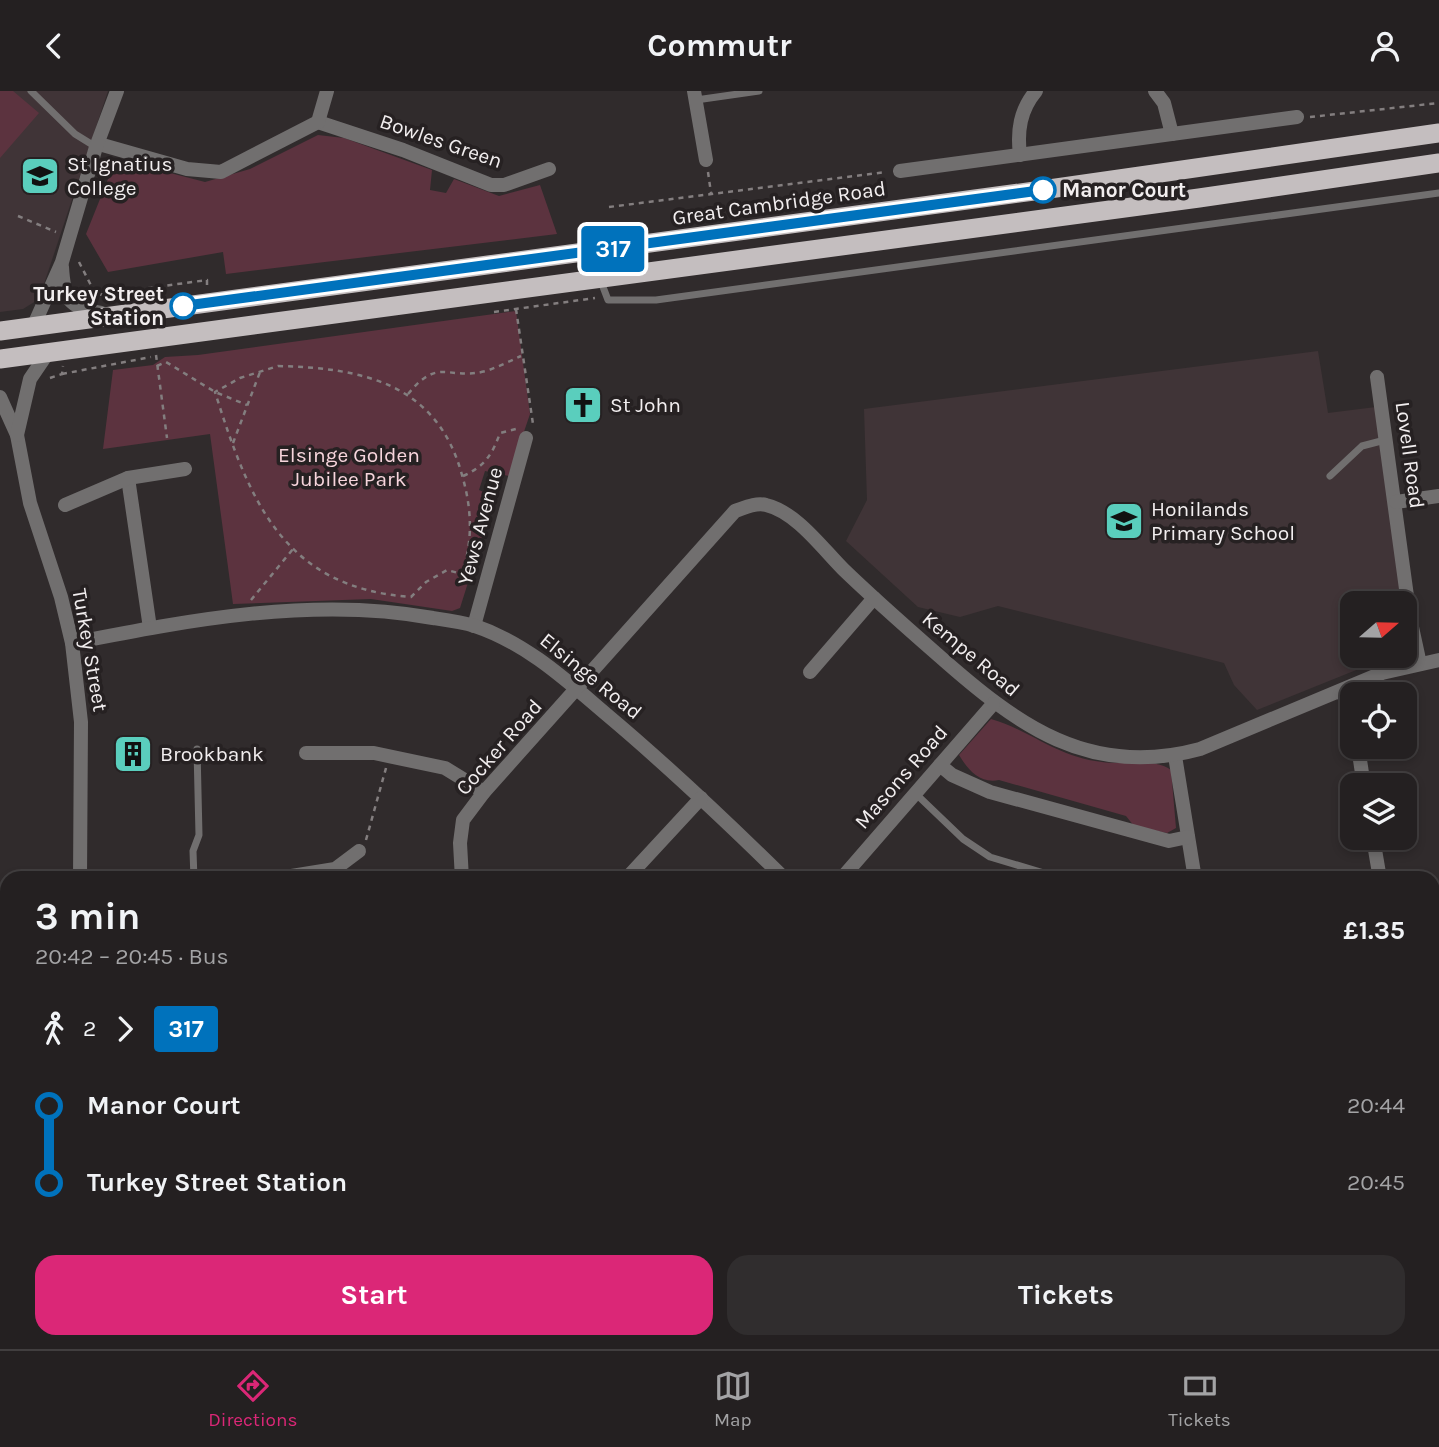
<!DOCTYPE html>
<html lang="en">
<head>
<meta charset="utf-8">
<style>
  :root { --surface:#242021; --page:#302d2e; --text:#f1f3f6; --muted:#a3a3a5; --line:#413e3f; --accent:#db2777 }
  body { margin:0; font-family:Karla,sans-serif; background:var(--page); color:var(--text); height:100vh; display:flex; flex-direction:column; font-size:26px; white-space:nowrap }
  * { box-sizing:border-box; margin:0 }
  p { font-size:23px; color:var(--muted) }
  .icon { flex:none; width:38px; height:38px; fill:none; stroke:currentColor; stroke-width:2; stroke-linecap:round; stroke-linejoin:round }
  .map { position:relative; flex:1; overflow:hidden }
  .drawer { position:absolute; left:0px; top:780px; width:1440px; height:478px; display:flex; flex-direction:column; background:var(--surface); border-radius:21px 21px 0 0; box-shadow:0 4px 10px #0003,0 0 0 2px var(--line) }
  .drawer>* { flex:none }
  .badge { padding:0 14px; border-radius:5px; font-size:24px; line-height:46px }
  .needle { width:46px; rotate:70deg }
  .tools { position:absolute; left:1340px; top:500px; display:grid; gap:14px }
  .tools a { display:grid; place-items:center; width:77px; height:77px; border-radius:14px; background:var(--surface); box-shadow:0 4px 10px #0003,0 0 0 2px var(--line); font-size:35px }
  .map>.badge { position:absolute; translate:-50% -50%; box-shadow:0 0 0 4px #fff }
  .legs { display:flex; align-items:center; gap:10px; height:77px; padding:0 35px; font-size:23px }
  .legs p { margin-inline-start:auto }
  .head { display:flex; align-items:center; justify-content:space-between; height:119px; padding:0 35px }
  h1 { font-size:38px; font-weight:700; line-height:52px }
  .primary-button { display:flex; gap:14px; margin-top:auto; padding:14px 35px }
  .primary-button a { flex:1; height:80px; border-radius:21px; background:var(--accent); color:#fff; font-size:28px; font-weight:700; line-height:80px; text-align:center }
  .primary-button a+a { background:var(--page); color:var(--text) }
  ul { padding:0 35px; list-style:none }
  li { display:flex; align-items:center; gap:24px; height:77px; font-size:26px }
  li i { display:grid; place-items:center; width:10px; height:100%; margin:0 9px; background:currentColor }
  li i::after { content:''; width:18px; height:18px; margin:-9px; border:5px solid; border-radius:50%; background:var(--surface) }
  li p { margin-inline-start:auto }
  li:first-child i { background:linear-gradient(#0000 50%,currentColor 0) }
  li:last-child i { background:linear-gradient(currentColor 50%,#0000 0) }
  header { display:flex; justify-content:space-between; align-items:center; height:91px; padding:0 35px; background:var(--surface); font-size:32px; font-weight:700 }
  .menu { display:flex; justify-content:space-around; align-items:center; height:98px; border-top:2px solid var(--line); background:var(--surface); font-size:19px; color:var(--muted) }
  .menu a { display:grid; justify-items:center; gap:4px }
  .menu .selected { color:var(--accent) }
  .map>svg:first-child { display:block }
  .built { fill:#403437 }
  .green { fill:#5c333f }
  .forest { fill:#774754 }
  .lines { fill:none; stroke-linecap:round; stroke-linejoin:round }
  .stream { stroke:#9b6875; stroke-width:4.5 }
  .path { stroke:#837e7f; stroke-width:2.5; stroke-dasharray:5 5; stroke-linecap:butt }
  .service { stroke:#716f6f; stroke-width:7 }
  .minor { stroke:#716f6f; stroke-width:14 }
  .trunk { stroke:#c4bebf; stroke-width:19 }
  .rail-casing { stroke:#bab6b7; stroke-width:7 }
  .rail { stroke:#262122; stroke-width:4.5; stroke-dasharray:13; stroke-linecap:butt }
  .line-1-casing { stroke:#fff; stroke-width:16 }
  .line-1 { stroke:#0072bc; stroke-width:10 }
  .stop-1-dot { fill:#fff; stroke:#0072bc; stroke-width:3.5 }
  .labels { text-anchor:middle; stroke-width:7; stroke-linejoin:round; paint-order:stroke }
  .street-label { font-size:21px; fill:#f2eeef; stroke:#262122 }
  .poi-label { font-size:21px; fill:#f2eeef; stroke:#262122; text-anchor:start }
  .stop-label { font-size:21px; font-weight:bold; fill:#f2eeef; stroke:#262122; text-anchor:start }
  .park-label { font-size:21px; fill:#f7d5dc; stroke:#262122 }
</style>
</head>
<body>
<header><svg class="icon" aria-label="back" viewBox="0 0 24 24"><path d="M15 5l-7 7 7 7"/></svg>Commutr<svg class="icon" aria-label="person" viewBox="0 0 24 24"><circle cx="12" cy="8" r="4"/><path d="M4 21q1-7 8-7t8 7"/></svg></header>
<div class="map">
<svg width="1439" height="1258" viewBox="0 0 1439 1258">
  <rect width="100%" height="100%" fill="#302b2c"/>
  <!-- built -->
  <g class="built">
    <polygon points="0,0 108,0 39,208 23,218 0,221"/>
    <polygon points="1318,260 1328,322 1376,316 1404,513 1353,513 1353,565 1391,565 1257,619 1234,594 1224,572 998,515 960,526 918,516 846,450 867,409 864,318"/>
    <polygon points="73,1251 187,1251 145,1258 30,1258"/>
  </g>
  <!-- green -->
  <g class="green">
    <polygon points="0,0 13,0 39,22 0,67"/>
    <polygon points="318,44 344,47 432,79 430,99 446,102 454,88 499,105 540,94 557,143 226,183 223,161 108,181 86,143 116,68 205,91 250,78"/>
    <polygon points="516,220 530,323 509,385 485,380 479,399 495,406 460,517 452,520 371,508 233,513 210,343 103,358 113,279 153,274 165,266 198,264"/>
    <path d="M991,628C1032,640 1056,666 1102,671C1123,674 1155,667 1171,679L1176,737L1167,742L1134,735L1126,725L999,689C980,693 968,679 959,664Z"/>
    <polygon points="1439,1053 1439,1258 568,1258 607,1251 1433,1251 1433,1054"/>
    <polygon points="7,1247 7,1251 73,1251 30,1258 0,1258 0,1251"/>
    <polygon points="227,1251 230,1256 257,1251 321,1251 296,1258 205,1258 205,1255"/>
  </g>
  <!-- forest -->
  <g class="forest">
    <polygon points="0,975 7,987 7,1098 0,1091"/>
    <polygon points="607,1251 717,1251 699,1258 568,1258"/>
    <polygon points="756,1251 979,1251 961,1258 751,1258"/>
  </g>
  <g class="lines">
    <!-- stream -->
    <g class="stream">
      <polyline points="0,982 7,1011"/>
      <polyline points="154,1258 155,1251"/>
    </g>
    <!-- path -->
    <g class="path">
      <polyline points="1310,26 1439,12"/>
      <polyline points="708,81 711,102"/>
      <polyline points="609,116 886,81"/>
      <polyline points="18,125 56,141"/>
      <polyline points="79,171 98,208"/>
      <polyline points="98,204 207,189 207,194"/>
      <polyline points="516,218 533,333"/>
      <polyline points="494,221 595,207"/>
      <polyline points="156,264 167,347"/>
      <polyline points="157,275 166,271 215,301 247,314"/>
      <path d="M278,275C362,277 437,292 462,384C472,418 473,450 462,483L447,479L426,491L411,506C283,497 249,409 215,301L240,287Z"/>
      <polyline points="62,283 151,266"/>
      <polyline points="50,287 62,283 63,275"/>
      <path d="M408,303C439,265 448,290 486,280C498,276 510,270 521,265"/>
      <polyline points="233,352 260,281"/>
      <path d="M463,385C485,375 492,364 500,342L516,338"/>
      <polyline points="251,509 293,458"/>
      <polyline points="366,749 386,677"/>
      <polyline points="0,1074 7,1087"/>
      <polyline points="1433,1109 1439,1108"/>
      <polyline points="1433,1148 1439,1154"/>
      <polyline points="204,1252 209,1251"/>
      <polyline points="707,1258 728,1251"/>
    </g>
    <!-- service -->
    <g class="service">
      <polyline points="31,0 75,43 96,56"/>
      <polyline points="696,9 759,0"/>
      <polyline points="600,188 608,209 656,209 1439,102"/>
      <polyline points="1330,385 1362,355 1385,349"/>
      <polyline points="915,702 963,748 990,766 1064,788"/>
      <polyline points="194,788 193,760 199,744 197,658"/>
      <polyline points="1168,788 1194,782"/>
      <polyline points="322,1258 344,1251"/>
    </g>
    <!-- minor -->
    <g class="minor">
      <polyline points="694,0 706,69"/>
      <polyline points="1155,0 1164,12 1172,43"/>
      <polyline points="318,31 403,59 491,94 504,94 549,78"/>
      <polyline points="99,53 187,78 221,81 318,31 327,0"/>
      <path d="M1020,64C1017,40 1020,19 1036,0"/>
      <polyline points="900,80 1297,26"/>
      <path d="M62,176C64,209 68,216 101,222"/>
      <polyline points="33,236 62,171 96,56 117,0"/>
      <polyline points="1377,286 1410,527 1420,573"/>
      <polyline points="0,306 17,344 30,412 61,506 72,552 81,631 80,788"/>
      <polyline points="17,344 30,288 47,263"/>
      <polyline points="128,387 150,537"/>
      <polyline points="1396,411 1439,405"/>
      <polyline points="65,414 128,387 185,378"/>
      <polyline points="474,535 526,347"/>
      <path d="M72,552C189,529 315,505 433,527C447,529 462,531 475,535C526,552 566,589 606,623C668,675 727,731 785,788"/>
      <polyline points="810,581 874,507"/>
      <polyline points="1342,600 1353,629"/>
      <polyline points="1358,656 1364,695"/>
      <polyline points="306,662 374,662 445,677 484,701"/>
      <polyline points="1175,665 1195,788"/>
      <polyline points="940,674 952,684 990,701 1169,750 1188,746"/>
      <polyline points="1373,747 1380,788"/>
      <polyline points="273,788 335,778 359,760"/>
      <path d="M462,788L460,752L463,729L484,701L735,420C744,417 756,411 766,414C796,421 822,457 843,478C874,508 906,536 938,564C1017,634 1089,688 1200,658L1382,582L1439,569"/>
      <polyline points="626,788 701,707"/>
      <polyline points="841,788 993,613"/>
      <polyline points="0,862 7,864"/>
      <polyline points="1433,897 1439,896"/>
      <polyline points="0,1117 6,1115"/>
      <polyline points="107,1251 107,1258"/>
    </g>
    <!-- trunk -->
    <g class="trunk">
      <polyline points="0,240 1049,98 1439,42"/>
      <polyline points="0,268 1199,107 1439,72"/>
    </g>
    <!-- rail casing -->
    <g class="rail-casing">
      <g id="rail">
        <polyline points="1433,1039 1439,1038"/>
        <polyline points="64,1258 106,1251"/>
        <polyline points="112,1258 154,1251"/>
      </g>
    </g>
    <!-- rail -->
    <use href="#rail" class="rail"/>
  </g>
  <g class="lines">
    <!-- line-1 casing -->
    <g class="line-1-casing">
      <polyline id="line-1" points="183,215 1043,99"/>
    </g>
    <!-- line-1 -->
    <use href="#line-1" class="line-1"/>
  </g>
  <!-- icons -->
  <defs>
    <g id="school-square" transform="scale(2.0125)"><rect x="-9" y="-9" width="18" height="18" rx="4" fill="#5acebd" stroke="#262122"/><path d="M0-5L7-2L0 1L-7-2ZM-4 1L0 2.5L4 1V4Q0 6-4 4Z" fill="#111"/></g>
    <g id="church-square" transform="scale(2.0125)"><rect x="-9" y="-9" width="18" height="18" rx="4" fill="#5acebd" stroke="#262122"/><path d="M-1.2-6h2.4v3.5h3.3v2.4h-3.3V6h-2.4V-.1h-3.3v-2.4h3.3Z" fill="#111"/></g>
    <g id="building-square" transform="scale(2.0125)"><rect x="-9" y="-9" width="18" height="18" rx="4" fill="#5acebd" stroke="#262122"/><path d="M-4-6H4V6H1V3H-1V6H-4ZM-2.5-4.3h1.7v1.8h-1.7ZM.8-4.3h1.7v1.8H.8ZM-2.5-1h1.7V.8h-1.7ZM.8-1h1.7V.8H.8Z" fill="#111"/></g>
  </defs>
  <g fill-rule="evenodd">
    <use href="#school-square" x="40" y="85"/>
    <use href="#church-square" x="583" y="314"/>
    <use href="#school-square" x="1124" y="430"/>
    <use href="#building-square" x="133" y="663"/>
  </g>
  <!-- markers -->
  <g class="stop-1-dot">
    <circle cx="1043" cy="99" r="12"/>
    <circle cx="183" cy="215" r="12"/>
  </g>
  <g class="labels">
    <!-- street labels -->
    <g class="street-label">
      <text transform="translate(441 50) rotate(19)" y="7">Bowles Green</text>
      <text transform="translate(779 112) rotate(-8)" y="7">Great Cambridge Road</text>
      <text transform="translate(1410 364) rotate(82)" y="7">Lovell Road</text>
      <text transform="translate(480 435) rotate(-75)" y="7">Yews Avenue</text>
      <text transform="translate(90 559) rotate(80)" y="7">Turkey Street</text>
      <text transform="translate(971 563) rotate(40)" y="7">Kempe Road</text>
      <text transform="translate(591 585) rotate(39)" y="7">Elsinge Road</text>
      <text transform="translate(499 656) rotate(-49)" y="7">Cocker Road</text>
      <text transform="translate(901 686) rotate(-49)" y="7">Masons Road</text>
    </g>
    <!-- poi labels -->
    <g class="poi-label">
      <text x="67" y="80">St Ignatius<tspan x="67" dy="24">College</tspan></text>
      <text x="610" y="321">St John</text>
      <text x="1151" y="425">Honilands<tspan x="1151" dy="24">Primary School</tspan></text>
      <text x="160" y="670">Brookbank</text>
    </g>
    <!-- stop labels -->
    <g class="stop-label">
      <text x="1062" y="106">Manor Court</text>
      <text x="164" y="210" text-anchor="end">Turkey Street<tspan x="164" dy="24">Station</tspan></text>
    </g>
    <!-- park labels -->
    <g class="park-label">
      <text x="349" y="371">Elsinge Golden<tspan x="349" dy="24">Jubilee Park</tspan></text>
    </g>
  </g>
</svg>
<div class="tools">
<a><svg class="needle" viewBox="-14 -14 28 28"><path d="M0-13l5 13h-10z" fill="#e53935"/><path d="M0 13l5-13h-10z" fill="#a3a3a5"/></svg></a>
<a><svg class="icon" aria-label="locate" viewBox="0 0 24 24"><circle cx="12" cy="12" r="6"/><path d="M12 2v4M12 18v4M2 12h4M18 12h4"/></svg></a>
<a><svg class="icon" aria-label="layers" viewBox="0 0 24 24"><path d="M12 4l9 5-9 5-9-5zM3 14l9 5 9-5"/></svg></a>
</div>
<b class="badge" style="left:613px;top:158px;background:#0072bc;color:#fff">317</b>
<section class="drawer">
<div class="head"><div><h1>3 min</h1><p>20:42 – 20:45 · Bus</p></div><b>£1.35</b></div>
<div class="legs"><svg class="icon" aria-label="walk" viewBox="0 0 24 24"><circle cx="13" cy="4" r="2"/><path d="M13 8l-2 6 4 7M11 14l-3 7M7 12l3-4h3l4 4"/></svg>2<svg class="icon" aria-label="forward" viewBox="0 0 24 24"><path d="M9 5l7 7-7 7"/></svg><b class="badge" style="background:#0072bc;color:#fff">317</b></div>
<ul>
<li><i style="color:#0072bc"></i><b>Manor Court</b><p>20:44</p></li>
<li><i style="color:#0072bc"></i><b>Turkey Street Station</b><p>20:45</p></li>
</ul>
<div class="primary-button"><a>Start</a><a>Tickets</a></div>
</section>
</div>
<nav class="menu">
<a class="selected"><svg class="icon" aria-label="directions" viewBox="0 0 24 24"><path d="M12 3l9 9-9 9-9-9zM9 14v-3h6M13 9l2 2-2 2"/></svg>Directions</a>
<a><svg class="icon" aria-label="map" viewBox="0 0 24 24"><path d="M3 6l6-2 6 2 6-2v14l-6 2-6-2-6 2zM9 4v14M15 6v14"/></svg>Map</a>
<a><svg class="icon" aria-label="tickets" viewBox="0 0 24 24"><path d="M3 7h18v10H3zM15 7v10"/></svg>Tickets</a>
</nav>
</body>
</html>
